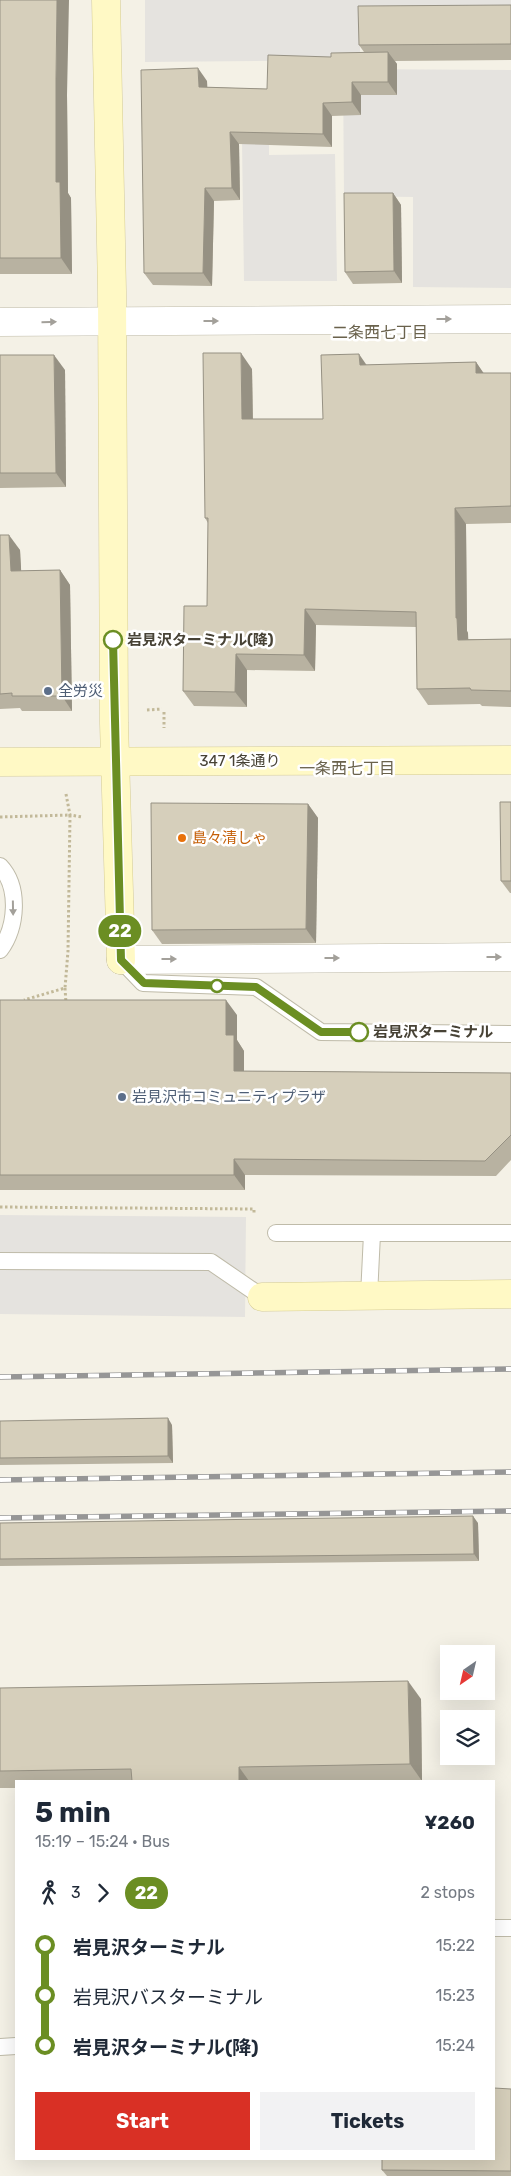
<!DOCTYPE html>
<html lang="en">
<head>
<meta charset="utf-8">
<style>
  :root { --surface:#fff; --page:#f2f2f3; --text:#1f2937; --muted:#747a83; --accent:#d93025 }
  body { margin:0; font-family:Rubik,"Noto Sans JP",sans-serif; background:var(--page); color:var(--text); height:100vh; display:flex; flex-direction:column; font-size:19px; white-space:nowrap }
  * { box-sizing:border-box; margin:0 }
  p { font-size:16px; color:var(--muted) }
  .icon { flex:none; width:28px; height:28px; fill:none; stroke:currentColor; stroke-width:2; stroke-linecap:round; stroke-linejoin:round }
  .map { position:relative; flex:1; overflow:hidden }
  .side { position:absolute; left:15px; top:1780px; width:480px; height:380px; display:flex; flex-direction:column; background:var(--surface); border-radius:0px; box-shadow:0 5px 20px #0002 }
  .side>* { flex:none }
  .badge { padding:0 10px; border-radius:16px; font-size:18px; line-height:32px }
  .needle { width:32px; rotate:214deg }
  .tools { position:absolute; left:440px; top:1645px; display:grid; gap:10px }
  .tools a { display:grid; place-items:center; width:55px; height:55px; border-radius:0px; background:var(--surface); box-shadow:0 5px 20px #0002; font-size:25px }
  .map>.badge { position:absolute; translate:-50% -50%; box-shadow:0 0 0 2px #fff }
  .legs { display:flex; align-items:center; gap:8px; height:55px; padding:0 20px; font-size:16px }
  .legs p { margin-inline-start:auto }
  .headline { display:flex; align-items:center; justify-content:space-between; height:85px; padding:0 20px }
  h1 { font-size:28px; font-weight:700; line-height:38px }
  .action { display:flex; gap:10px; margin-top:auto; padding:10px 20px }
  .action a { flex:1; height:58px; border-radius:0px; background:var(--accent); color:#fff; font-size:20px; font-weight:700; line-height:58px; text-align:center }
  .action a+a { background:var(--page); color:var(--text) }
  ul { padding:0 20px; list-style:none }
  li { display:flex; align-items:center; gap:18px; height:50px; font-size:19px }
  li i { display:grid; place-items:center; width:8px; height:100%; margin:0 6px; background:currentColor }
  li i::after { content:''; width:12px; height:12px; margin:-6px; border:4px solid; border-radius:50%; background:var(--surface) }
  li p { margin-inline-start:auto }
  li:first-child i { background:linear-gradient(#0000 50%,currentColor 0) }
  li:last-child i { background:linear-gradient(currentColor 50%,#0000 0) }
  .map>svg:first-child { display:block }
  .parking { fill:#e5e3df }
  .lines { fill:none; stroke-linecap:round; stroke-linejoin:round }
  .lane-casing { stroke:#bfbba9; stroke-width:18 }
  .street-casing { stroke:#bfbba9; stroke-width:29 }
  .secondary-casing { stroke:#d5cc95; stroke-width:29 }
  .path { stroke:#c2b999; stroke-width:3; stroke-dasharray:2.5 2.5; stroke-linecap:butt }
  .lane { stroke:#fff; stroke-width:16 }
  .street { stroke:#fff; stroke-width:28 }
  .secondary { stroke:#fff9c5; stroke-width:28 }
  .rail-casing { stroke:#969696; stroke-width:5.5 }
  .rail { stroke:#fff; stroke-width:4; stroke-dasharray:11; stroke-linecap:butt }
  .wall { fill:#b8b2a1 }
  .shaded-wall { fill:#969183 }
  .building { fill:#d6cfbb; stroke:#969183 }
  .oneway { fill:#a3a09a }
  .line-1-casing { stroke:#fff; stroke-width:11 }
  .line-1 { stroke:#6b8e23; stroke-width:8 }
  .stop-1-dot { fill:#fff; stroke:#6b8e23; stroke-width:2.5 }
  .service-dot { fill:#5c6f8a; stroke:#fff; stroke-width:2 }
  .food-dot { fill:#e8710a; stroke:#fff; stroke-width:2 }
  .labels { text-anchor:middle; stroke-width:5; stroke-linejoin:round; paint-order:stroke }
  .stop-label { font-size:15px; font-weight:bold; fill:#474235; stroke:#fff; text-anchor:start }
  .service-label { font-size:15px; fill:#4e5e75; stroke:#fff; text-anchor:start }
  .street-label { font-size:15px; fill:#474235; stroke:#fff }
  .food-label { font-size:15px; fill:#c56008; stroke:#fff; text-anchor:start }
  .neighbourhood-label { font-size:16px; fill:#6a624c; stroke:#fff }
</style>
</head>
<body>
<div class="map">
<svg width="511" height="2176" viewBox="0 0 511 2176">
  <rect width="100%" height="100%" fill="#f4f1e6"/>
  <!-- parking -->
  <g class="parking">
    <polygon points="145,0 511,0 511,14 360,15 360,60 145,62"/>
    <polygon points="343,69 511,70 511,288 413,287 413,197 344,196"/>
    <polygon points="242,142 269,142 269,155 335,154 337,281 244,281"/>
    <polygon points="0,1215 246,1217 245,1317 0,1314"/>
  </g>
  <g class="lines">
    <!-- lane casing -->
    <g class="lane-casing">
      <g id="lane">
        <path d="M0,866C20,887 17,927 0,950"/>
        <polyline points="121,960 143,983 256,987 321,1032 511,1034"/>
        <polyline points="276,1233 511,1233"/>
        <polyline points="0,1261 211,1262 262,1297"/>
        <polyline points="369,1296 372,1234"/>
        <polyline points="494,1928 511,1928"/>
        <polyline points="0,2047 16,2046"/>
      </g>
    </g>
    <!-- street casing -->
    <g class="street-casing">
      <g id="street">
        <polyline points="0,322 511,319"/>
        <polyline points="121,960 511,957"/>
      </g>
    </g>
    <!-- secondary casing -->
    <g class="secondary-casing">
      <g id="secondary">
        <polyline points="106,0 112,291 114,723 121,960"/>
        <polyline points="0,762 511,760"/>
        <polyline points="262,1297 511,1294"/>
      </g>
    </g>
    <!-- path -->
    <g class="path">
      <polyline points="147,710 162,709"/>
      <polyline points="164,712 164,728"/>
      <polyline points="66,794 70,815 82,817"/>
      <polyline points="0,817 70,815 68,951 65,988 24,1000"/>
      <polyline points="65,988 66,1003"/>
      <polyline points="0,1207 254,1209 254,1215"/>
    </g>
    <!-- lane -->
    <use href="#lane" class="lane"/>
    <!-- street -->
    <use href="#street" class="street"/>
    <!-- secondary -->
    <use href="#secondary" class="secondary"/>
    <!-- rail casing -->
    <g class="rail-casing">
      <g id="rail">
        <polyline points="0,1377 511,1369"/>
        <polyline points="0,1480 511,1472"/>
        <polyline points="0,1518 511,1511"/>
      </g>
    </g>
    <!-- rail -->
    <use href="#rail" class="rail"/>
  </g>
  <!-- wall -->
  <g class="wall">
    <polygon points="0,0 67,95 68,193 71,198 72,274 0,274"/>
    <polygon points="511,5 511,60 395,61 397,64 397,95 361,95 361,115 332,116 332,147 239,144 240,200 214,201 212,286 153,285 144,273 207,81 207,87 267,89 331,57 364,52 359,45"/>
    <polygon points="393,193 401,205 402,283 353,284 345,272"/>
    <polygon points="0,355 65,370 66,487 0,488"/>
    <polygon points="476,362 483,373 511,373 511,523 466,524 467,631 468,633 468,639 511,639 511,707 482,706 480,704 428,705 417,689 416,627 316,625 315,671 247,670 247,707 194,706 183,691 207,606 208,523 205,518 252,369 253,419 323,419 367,365"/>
    <polygon points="0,535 20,550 21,571 60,570 70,585 72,711 22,711 20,708 0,709"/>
    <polygon points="511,802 511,893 510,893 501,881"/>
    <polygon points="308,804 318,818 316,943 162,944 152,930"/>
    <polygon points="0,1000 237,1015 237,1040 244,1051 244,1071 511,1073 511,1160 496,1176 245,1175 245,1190 0,1190"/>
    <polygon points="0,1421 172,1425 173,1463 0,1465"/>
    <polygon points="0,1523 478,1523 479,1561 0,1566"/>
    <polygon points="0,1688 421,1699 422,1781 16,1781 16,1788 0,1788"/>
    <polygon points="511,2089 511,2176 387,2176 382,2170"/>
  </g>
  <!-- shaded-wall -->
  <g class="shaded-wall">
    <polygon points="57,0 69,0 67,95 68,193 71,198 72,274 61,258 56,182 56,79"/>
    <polygon points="388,52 397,64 397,95 388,82"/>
    <polygon points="198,68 207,81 208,99 199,87"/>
    <polygon points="352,82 361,95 361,115 352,102"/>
    <polygon points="323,103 332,116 332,147 323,134"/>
    <polygon points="230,132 239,144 240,200 232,188"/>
    <polygon points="205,188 214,201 212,286 203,273"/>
    <polygon points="393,193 401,205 402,283 394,271"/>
    <polygon points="241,353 252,369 253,435 242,419"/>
    <polygon points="359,354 370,370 360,365"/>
    <polygon points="54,355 65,370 66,487 56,473"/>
    <polygon points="476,362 487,378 476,373"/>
    <polygon points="455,508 466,524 467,631 468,633 469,655 458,640 456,618"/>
    <polygon points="9,535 20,550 22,585 11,571"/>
    <polygon points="60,570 70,585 72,711 62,696"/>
    <polygon points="305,609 316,625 315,671 304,655"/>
    <polygon points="236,654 247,670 247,707 235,692"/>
    <polygon points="308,804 318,818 316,943 306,929"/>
    <polygon points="226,1000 237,1015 237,1040 244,1051 244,1086 234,1071 226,1035"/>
    <polygon points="234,1159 245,1175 245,1190 234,1175"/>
    <polygon points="168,1418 172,1425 173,1463 168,1456"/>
    <polygon points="473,1516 478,1523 479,1561 474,1554"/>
    <polygon points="408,1681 421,1699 422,1781 410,1764"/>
    <polygon points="239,1767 249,1781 239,1781"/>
  </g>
  <!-- building -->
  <g class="building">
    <polygon points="0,0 57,0 56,79 56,182 60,182 61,258 0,258"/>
    <polygon points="511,5 511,44 359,45 358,6"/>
    <polygon points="388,52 388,82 352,82 352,102 323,103 323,134 230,132 232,188 205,188 203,273 144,273 141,70 198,68 199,87 267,89 268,55 331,57 331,53"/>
    <polygon points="344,193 393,193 394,271 345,272"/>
    <polygon points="203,353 241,353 242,419 323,419 321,355 359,354 360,365 476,362 476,373 511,373 511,506 455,508 456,618 457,618 458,640 511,639 511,691 471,690 470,688 417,689 416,612 305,609 304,655 236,654 235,692 183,691 184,606 207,606 208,518 205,518"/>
    <polygon points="0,355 54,355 56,473 0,473"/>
    <polygon points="0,535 9,535 11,571 60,570 62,696 12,696 12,693 0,694"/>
    <polygon points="500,802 511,802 511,881 501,881"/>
    <polygon points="151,803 308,804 306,929 152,930"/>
    <polygon points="0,1000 226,1000 226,1035 234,1035 234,1071 511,1073 511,1135 485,1161 234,1159 234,1175 0,1175"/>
    <polygon points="168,1418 168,1456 0,1458 0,1421"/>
    <polygon points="473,1516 474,1554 0,1559 0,1523"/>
    <polygon points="408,1681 410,1764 239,1767 239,1781 132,1781 131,1769 0,1771 0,1688"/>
    <polygon points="494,2088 511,2089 511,2171 382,2170 382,2159 494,2159"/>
  </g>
  <!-- one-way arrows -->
  <defs><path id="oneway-solid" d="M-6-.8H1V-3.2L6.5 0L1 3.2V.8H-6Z" transform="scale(1.25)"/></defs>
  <g class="oneway">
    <use href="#oneway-solid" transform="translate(444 319)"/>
    <use href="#oneway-solid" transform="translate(211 321)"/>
    <use href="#oneway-solid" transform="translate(49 322) rotate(-1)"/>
    <use href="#oneway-solid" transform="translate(13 908) rotate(89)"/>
    <use href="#oneway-solid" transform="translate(494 957)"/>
    <use href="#oneway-solid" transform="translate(332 958)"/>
    <use href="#oneway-solid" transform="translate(169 959)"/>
  </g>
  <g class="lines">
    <!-- line-1 casing -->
    <g class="line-1-casing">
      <polyline id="line-1" points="113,640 121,960 144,983 256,987 321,1032 359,1032"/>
    </g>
    <!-- line-1 -->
    <use href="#line-1" class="line-1"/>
  </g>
  <!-- markers -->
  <g class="stop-1-dot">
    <circle cx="113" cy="640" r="9"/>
    <circle cx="217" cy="986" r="6"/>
    <circle cx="359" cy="1032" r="9"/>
  </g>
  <g class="service-dot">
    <circle cx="48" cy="691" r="5"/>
    <circle cx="122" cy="1097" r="5"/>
  </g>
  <circle class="food-dot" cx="182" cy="838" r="5"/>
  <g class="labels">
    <!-- stop labels -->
    <g class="stop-label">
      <text x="127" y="645">岩見沢ターミナル(降)</text>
      <text x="373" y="1037">岩見沢ターミナル</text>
    </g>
    <!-- service labels -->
    <g class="service-label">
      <text x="58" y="696">全労災</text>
      <text x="132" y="1102">岩見沢市コミュニティプラザ</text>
    </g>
    <!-- street labels -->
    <g class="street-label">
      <text x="240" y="766">347 1条通り</text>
    </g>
    <!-- food labels -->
    <g class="food-label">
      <text x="192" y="843">島々清しゃ</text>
    </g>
    <!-- neighbourhood labels -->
    <g class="neighbourhood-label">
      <text x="380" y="338">二条西七丁目</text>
      <text x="347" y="774">一条西七丁目</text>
    </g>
  </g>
</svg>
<div class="tools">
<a><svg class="needle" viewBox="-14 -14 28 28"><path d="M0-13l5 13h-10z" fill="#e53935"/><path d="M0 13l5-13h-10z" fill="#747a83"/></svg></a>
<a><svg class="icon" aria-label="layers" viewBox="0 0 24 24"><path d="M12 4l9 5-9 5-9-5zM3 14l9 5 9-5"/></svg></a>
</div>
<b class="badge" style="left:120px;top:931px;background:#6b8e23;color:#fff">22</b>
<section class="side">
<div class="headline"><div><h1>5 min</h1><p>15:19 – 15:24 · Bus</p></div><b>¥260</b></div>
<div class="legs"><svg class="icon" aria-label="walk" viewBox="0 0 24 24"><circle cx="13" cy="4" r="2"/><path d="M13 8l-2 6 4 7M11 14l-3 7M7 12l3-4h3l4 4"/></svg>3<svg class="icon" aria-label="forward" viewBox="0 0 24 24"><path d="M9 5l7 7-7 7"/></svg><b class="badge" style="background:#6b8e23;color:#fff">22</b><p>2 stops</p></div>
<ul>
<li><i style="color:#6b8e23"></i><b>岩見沢ターミナル</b><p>15:22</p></li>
<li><i style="color:#6b8e23"></i><span>岩見沢バスターミナル</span><p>15:23</p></li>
<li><i style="color:#6b8e23"></i><b>岩見沢ターミナル(降)</b><p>15:24</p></li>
</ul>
<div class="action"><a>Start</a><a>Tickets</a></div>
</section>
</div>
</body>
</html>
